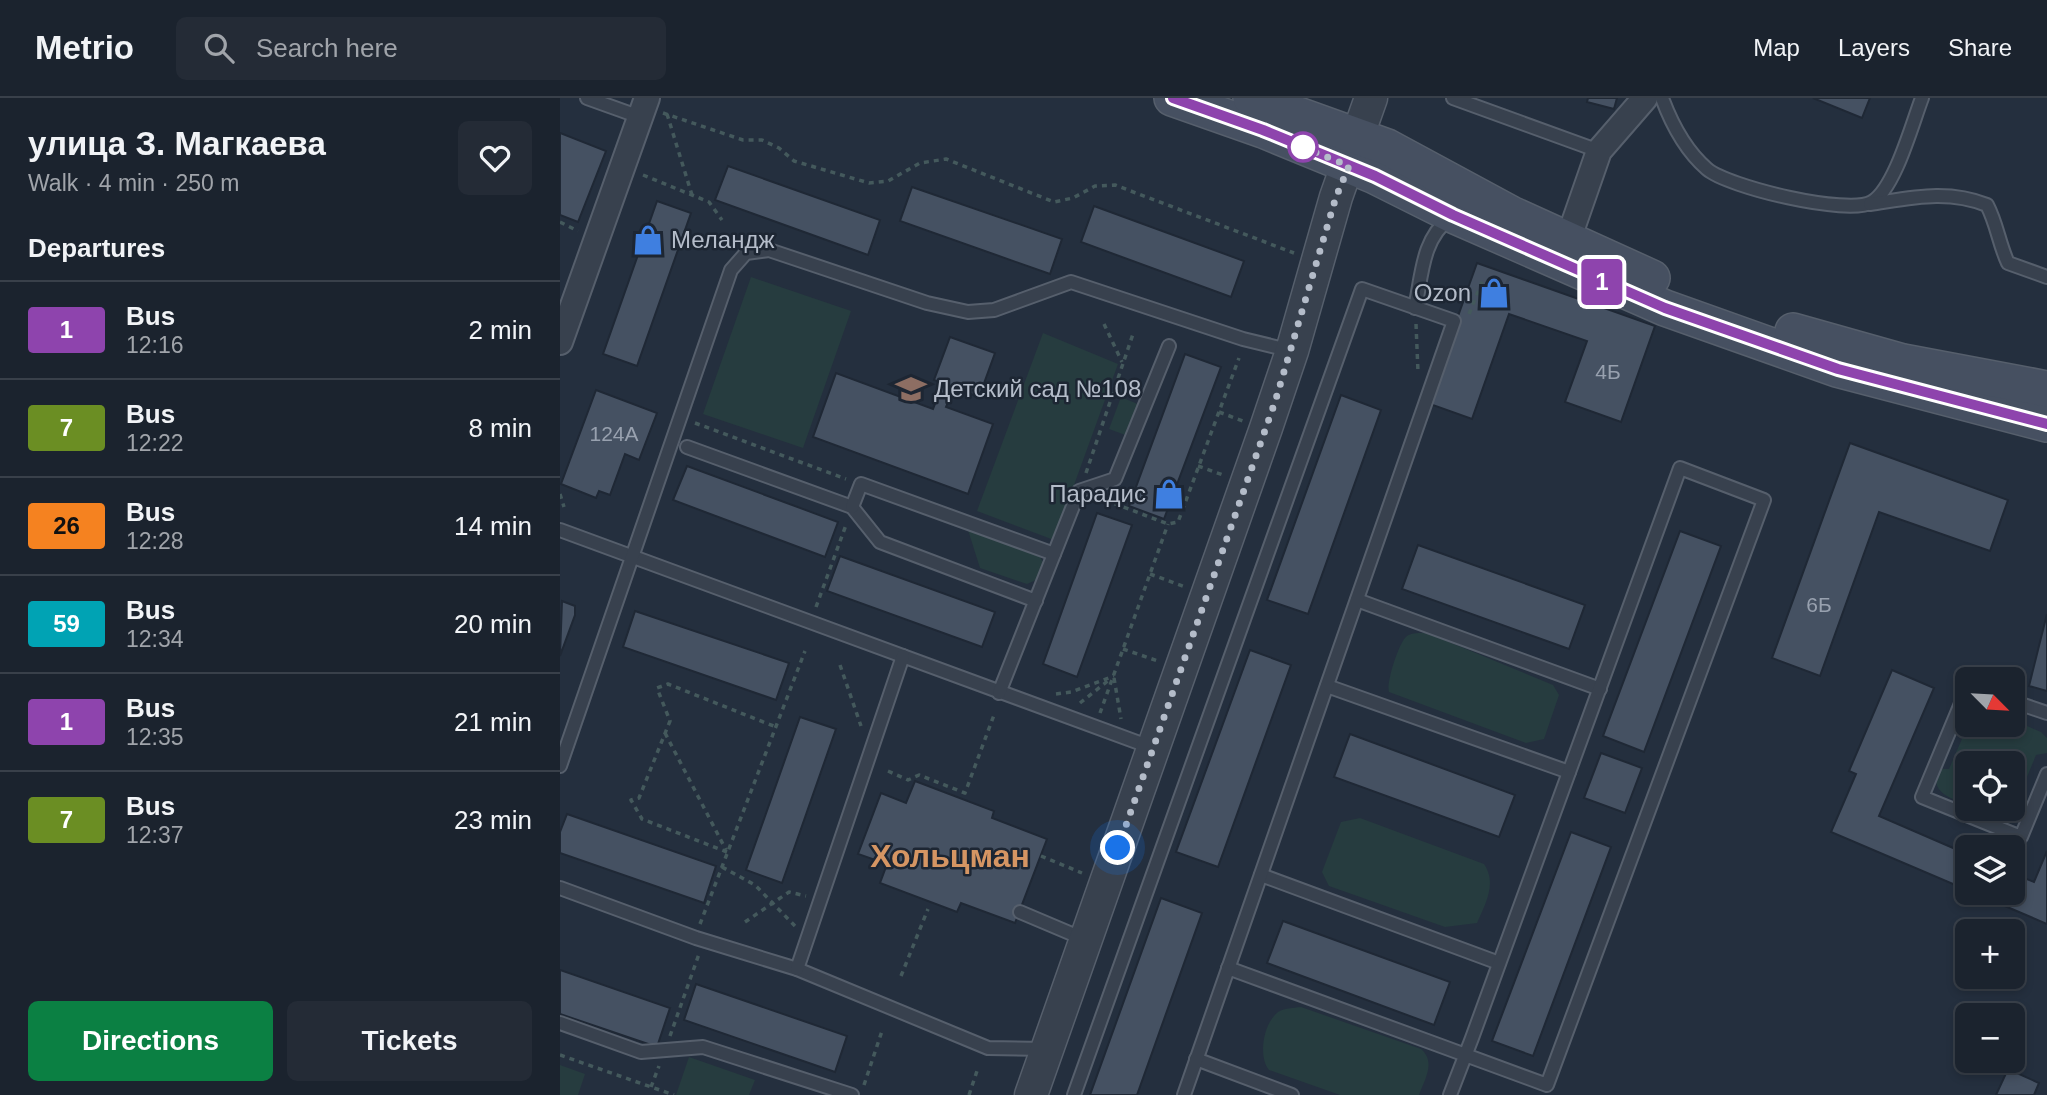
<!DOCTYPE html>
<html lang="en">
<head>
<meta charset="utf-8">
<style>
  :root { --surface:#1b232e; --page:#242b36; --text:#f1f3f6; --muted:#a0a4aa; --line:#39404a; --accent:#0b8043 }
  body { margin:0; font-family:Helvetica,sans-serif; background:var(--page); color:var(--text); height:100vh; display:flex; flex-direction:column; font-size:26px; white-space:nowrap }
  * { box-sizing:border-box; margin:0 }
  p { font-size:23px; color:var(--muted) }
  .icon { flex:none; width:38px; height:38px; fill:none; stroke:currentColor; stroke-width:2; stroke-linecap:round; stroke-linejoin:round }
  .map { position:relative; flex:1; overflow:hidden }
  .panel { display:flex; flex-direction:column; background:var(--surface); width:560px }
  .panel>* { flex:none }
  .badge { padding:0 14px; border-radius:5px; font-size:24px; line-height:46px }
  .needle { width:46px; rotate:114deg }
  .buttons { position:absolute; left:1395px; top:569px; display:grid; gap:14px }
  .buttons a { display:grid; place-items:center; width:70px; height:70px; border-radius:10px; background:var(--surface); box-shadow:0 4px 10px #0003,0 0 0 2px var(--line); font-size:35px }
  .you { position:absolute; width:35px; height:35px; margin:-18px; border:5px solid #fff; border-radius:50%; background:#1a73e8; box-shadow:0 0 0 10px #1a73e833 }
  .map>.badge { position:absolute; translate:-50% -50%; box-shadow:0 0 0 4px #fff }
  h2 { padding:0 28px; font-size:26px; line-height:63px }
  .round { display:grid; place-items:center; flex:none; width:74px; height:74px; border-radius:10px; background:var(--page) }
  .summary { display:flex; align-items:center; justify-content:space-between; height:119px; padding:0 28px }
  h1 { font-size:33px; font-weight:700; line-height:52px }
  .cta { display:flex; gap:14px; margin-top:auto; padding:14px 28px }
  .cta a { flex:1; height:80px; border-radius:10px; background:var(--accent); color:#fff; font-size:28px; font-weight:700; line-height:80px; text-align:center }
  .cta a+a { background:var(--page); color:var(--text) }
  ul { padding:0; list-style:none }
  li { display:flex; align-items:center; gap:21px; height:98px; padding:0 28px; border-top:2px solid var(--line) }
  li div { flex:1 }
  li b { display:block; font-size:26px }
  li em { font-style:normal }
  li .badge { min-width:77px; font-weight:700; text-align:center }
  header { display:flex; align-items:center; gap:42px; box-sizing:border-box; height:98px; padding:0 35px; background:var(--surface); border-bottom:2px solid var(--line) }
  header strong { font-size:33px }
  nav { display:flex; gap:38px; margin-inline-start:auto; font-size:24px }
  .search { width:490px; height:63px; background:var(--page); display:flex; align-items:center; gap:18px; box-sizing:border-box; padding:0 24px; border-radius:10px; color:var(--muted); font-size:26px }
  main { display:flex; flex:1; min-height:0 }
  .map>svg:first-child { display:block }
  .green { fill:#263c3f }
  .building { fill:#455162; stroke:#1f2835; stroke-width:2 }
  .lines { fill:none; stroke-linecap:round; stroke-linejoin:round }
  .service-casing { stroke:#565f6c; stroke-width:16 }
  .minor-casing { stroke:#565f6c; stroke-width:28 }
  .tertiary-casing { stroke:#565f6c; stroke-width:35 }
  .secondary-casing { stroke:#565f6c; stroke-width:38 }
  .path { stroke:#44595c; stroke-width:3.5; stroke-dasharray:5 5; stroke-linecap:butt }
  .service { stroke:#38414e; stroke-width:12 }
  .minor { stroke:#38414e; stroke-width:24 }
  .tertiary { stroke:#38414e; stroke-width:32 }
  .secondary { stroke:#465061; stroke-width:35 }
  .line-casing { stroke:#fff; stroke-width:16 }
  .line { stroke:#8e44ad; stroke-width:10 }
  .walk { stroke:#b4bcc9; stroke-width:7; stroke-dasharray:0 12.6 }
  .stop-dot { fill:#fff; stroke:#8e44ad; stroke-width:3.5 }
  .labels { text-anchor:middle; stroke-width:5; stroke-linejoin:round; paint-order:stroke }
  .number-label { font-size:21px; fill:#98a1af }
  .poi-label { font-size:24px; fill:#b4bcc9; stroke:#1d2633; text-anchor:start }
  .district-label { font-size:32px; font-weight:bold; fill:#d59563; stroke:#1d2633 }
</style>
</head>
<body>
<header>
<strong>Metrio</strong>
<div class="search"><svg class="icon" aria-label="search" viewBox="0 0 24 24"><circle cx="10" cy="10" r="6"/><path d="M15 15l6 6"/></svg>Search here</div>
<nav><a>Map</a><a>Layers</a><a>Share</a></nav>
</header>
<main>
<section class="panel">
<div class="summary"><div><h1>улица З. Магкаева</h1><p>Walk · 4 min · 250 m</p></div><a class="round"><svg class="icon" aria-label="heart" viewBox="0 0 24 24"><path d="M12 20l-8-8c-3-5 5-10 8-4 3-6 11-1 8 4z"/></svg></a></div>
<h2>Departures</h2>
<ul>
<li><span class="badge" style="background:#8e44ad;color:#fff">1</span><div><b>Bus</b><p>12:16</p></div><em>2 min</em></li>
<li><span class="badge" style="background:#6b8e23;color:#fff">7</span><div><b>Bus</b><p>12:22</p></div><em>8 min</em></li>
<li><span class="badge" style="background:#f58220;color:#111">26</span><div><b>Bus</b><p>12:28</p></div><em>14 min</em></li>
<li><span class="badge" style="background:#00a3b4;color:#fff">59</span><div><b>Bus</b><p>12:34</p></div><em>20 min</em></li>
<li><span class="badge" style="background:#8e44ad;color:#fff">1</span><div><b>Bus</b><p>12:35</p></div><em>21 min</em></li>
<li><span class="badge" style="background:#6b8e23;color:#fff">7</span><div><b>Bus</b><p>12:37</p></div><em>23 min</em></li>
</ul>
<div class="cta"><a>Directions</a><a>Tickets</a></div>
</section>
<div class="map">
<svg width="1487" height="997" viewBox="0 0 1487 997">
  <rect width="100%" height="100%" fill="#242f3e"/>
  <!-- green -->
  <g class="green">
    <polygon points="191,179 291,213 243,350 143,316"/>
    <polygon points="483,235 558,266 494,442 417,413"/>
    <polygon points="561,299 580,307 568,338 549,331"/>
    <polygon points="408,432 479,457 484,466 478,481 467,486 420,470"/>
    <path d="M867,535L993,587L999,597L984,641L966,645L829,594C826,585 838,548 845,540C850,534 859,535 867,535Z"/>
    <path d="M1453,622L1481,634L1487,640V655L1476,657L1456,706L1461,716L1445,723L1415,711L1452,710V665H1407V707C1390,700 1367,693 1380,671H1389L1408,627L1452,626Z"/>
    <path d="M800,720L924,766C937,785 926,805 917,825L885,829L769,788L762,774L781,724Z"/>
    <path d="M741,909L861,951C876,964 865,981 859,997H780L709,972C698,959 703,926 718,914C724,910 733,910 741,909Z"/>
    <polygon points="129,959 195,982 189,997 116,997"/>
    <polygon points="0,967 25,976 18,997 0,997"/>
  </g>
  <!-- building -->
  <g class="building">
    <polygon points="1028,0 1057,0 1054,11 1027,4"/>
    <polygon points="1253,0 1310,0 1302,20"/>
    <polygon points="0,35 46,53 18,124 0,117"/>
    <polygon points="168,68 320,122 308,157 155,102"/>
    <polygon points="352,89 502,141 490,176 340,123"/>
    <polygon points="97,103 131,115 77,268 43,256"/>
    <polygon points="534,108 684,163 671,199 521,144"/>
    <polygon points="917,165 1095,228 1061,324 1005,304 1027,243 949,216 912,321 867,305"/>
    <polygon points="390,239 435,255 419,299 394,290 386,309 433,326 408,396 253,339 276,275 373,311 383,285 374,282"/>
    <polygon points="625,256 661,269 604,421 569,408"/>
    <polygon points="36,292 97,315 79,362 65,356 50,397 39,393 36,400 1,386"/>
    <polygon points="781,297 821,312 748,516 707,502"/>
    <polygon points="1290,345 1448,402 1430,453 1319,414 1260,578 1212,560"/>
    <polygon points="127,368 278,424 265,459 113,402"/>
    <polygon points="537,415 572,427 517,579 483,566"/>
    <polygon points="1120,433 1161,448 1084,654 1043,638"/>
    <polygon points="858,447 1025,507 1009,551 842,491"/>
    <polygon points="280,458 435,514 422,549 267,493"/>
    <polygon points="2,503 15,508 15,517 0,558"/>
    <polygon points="75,513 229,565 216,602 63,549"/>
    <polygon points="1487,516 1487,593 1469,588"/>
    <polygon points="690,552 731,567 658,769 616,754"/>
    <polygon points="1332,572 1374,590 1319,718 1407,756 1407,792 1271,734 1296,676 1289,673"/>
    <polygon points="240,619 276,631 222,785 186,772"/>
    <polygon points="790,636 955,697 939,739 774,679"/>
    <polygon points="1041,655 1082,670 1065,715 1024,700"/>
    <polygon points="355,683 434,713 432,720 487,741 455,825 401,805 397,814 320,785 327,766 298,756 321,695 346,705"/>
    <polygon points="7,716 156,768 144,805 0,755 0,734"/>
    <polygon points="1011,734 1051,749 973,958 932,943"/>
    <polygon points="1487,753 1487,826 1412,794 1452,794 1452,775 1474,784"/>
    <polygon points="601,800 642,815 577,997 530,997"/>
    <polygon points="723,823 890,884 874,927 707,865"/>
    <polygon points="0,872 110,910 97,949 0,916"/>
    <polygon points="136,886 287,938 275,974 124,922"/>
    <polygon points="1448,971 1479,985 1474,997 1436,997"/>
  </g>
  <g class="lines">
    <!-- service casing -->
    <g class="service-casing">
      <g id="service">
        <polyline points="27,0 80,19"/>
        <polyline points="893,0 1039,53"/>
        <path d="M1102,0C1112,27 1125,52 1147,71C1168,89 1288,118 1312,104C1335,90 1352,26 1362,0"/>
        <path d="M1310,106C1351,100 1387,91 1427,107C1437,126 1439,146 1448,165L1487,179"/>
        <path d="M855,210C862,177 862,141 890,120"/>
        <polyline points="127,349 292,409 320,444 476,503"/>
        <polyline points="292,409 301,386 494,456"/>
        <polyline points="0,432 593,650"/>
        <polyline points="797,502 1040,591"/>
        <polyline points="767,588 1009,674"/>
        <polyline points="1407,591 1362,699 1461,739 1487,676"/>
        <polyline points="439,595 519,393 555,381 609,248"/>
        <polyline points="1452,603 1487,615"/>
        <polyline points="0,668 171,172 186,155 209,152 367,205 408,214 434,212 511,184 683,241 732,253"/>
        <polyline points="701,777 939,865"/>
        <polyline points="0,790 136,840 237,871 428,950 485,951"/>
        <polyline points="460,814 512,836"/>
        <path d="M668,870L881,948C917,961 952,974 987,987L1204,402L1120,370L912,940L890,997"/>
        <polyline points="237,871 343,558"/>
        <polyline points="0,925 81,954 143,949 292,997"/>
        <polyline points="636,961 732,997"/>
        <polyline points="514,997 802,191 894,223 624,997"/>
      </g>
    </g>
    <!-- minor casing -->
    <g class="minor-casing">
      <g id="minor">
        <polyline points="1008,142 1039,53 1085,0"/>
        <polyline points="0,244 87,0"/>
      </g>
    </g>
    <!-- tertiary casing -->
    <g class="tertiary-casing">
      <polyline id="tertiary" points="471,997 706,330 732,253 776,99 811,0"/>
    </g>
    <!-- secondary casing -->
    <g class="secondary-casing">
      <g id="secondary">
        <polyline points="612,0 703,32 815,78 893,117 1105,210 1277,271 1487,326"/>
        <polyline points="691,0 827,49 951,116 1092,180"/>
        <polyline points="1233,233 1343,264 1487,291"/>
      </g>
    </g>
    <!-- path -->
    <g class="path">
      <polyline points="103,15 183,42 202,42 219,50 234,63 309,85 328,83 360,65 386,61 494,104 513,100 535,88 555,87 734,155"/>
      <polyline points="107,16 132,97"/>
      <polyline points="83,77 149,104 162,122"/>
      <polyline points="0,124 18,133"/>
      <polyline points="909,216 924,179"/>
      <polyline points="544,226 562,264"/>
      <polyline points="856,226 858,274"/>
      <polyline points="659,314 683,323"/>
      <polyline points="135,325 286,381"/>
      <polyline points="638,368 663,377"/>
      <polyline points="526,375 573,236"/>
      <polyline points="0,396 4,409"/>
      <polyline points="545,402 608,426 618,424 679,260"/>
      <polyline points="590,476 625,489"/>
      <polyline points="256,509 286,427"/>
      <polyline points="563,551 598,563"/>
      <polyline points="280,567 301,628"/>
      <polyline points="554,580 561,621"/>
      <polyline points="496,596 511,594 554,578"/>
      <polyline points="520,605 549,582"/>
      <polyline points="540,615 608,426"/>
      <polyline points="105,635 166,752"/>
      <polyline points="328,673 348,682 359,677 405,695 434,617"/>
      <polyline points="167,754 82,721 71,702 79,700 110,623 97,590 108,586 216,629"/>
      <polyline points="481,758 522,775"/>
      <polyline points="162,769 195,787 235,828"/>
      <polyline points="185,824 229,794 246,798"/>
      <polyline points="140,826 245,553"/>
      <polyline points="341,878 368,811"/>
      <polyline points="110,938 139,856"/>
      <polyline points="0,957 114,997"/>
      <polyline points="304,987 322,933"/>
      <polyline points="91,989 99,968"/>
      <polyline points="409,997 418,970"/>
    </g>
    <!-- service -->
    <use href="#service" class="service"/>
    <!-- minor -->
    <use href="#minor" class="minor"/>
    <!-- tertiary -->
    <use href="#tertiary" class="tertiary"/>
    <!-- secondary -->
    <use href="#secondary" class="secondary"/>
  </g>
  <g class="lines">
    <!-- line casing -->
    <g class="line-casing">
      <polyline id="line" points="613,0 703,32 815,78 893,117 1105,210 1278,271 1487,326"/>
    </g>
    <!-- line -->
    <use href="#line" class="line"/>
    <!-- walk -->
    <polyline class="walk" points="558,750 715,304 776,99 789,68 743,49"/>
  </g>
  <!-- icons -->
  <defs>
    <g id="shop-bare" transform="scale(2.415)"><path d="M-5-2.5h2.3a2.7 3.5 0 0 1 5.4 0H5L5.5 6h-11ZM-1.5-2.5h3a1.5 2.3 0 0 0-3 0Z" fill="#3f7fe0" stroke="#1d2633" stroke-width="2.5" paint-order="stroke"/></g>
    <g id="school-bare" transform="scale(2.415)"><path d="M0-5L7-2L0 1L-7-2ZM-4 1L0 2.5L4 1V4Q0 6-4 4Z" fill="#8d6e63" stroke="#1d2633" stroke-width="2.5" paint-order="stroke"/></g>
  </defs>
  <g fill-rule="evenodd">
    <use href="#shop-bare" x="88" y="142"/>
    <use href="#shop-bare" x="934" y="195"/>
    <use href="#school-bare" x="351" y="291"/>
    <use href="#shop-bare" x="609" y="396"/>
  </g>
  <!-- markers -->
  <circle class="stop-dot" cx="743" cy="49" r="14"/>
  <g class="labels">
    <!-- number labels -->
    <g class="number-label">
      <text x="1048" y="281">4Б</text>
      <text x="54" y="343">124А</text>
      <text x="1259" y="514">6Б</text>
    </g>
    <!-- poi labels -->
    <g class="poi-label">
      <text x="111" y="150">Меландж</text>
      <text x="911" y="203" text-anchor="end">Ozon</text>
      <text x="374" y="299">Детский сад №108</text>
      <text x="586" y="404" text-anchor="end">Парадис</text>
    </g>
    <!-- district labels -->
    <g class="district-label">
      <text x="390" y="769">Хольцман</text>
    </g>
  </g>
</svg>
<div class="buttons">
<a><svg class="needle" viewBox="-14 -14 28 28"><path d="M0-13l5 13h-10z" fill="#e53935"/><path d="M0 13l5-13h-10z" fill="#a0a4aa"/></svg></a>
<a><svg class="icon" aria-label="locate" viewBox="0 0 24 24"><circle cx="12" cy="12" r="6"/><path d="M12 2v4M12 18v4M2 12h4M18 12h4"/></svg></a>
<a><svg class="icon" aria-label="layers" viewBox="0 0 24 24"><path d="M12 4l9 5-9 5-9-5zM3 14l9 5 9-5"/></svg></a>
<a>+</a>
<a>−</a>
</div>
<div class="you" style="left:558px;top:750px"></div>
<b class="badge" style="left:1042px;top:184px;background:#8e44ad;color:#fff">1</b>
</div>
</main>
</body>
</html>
